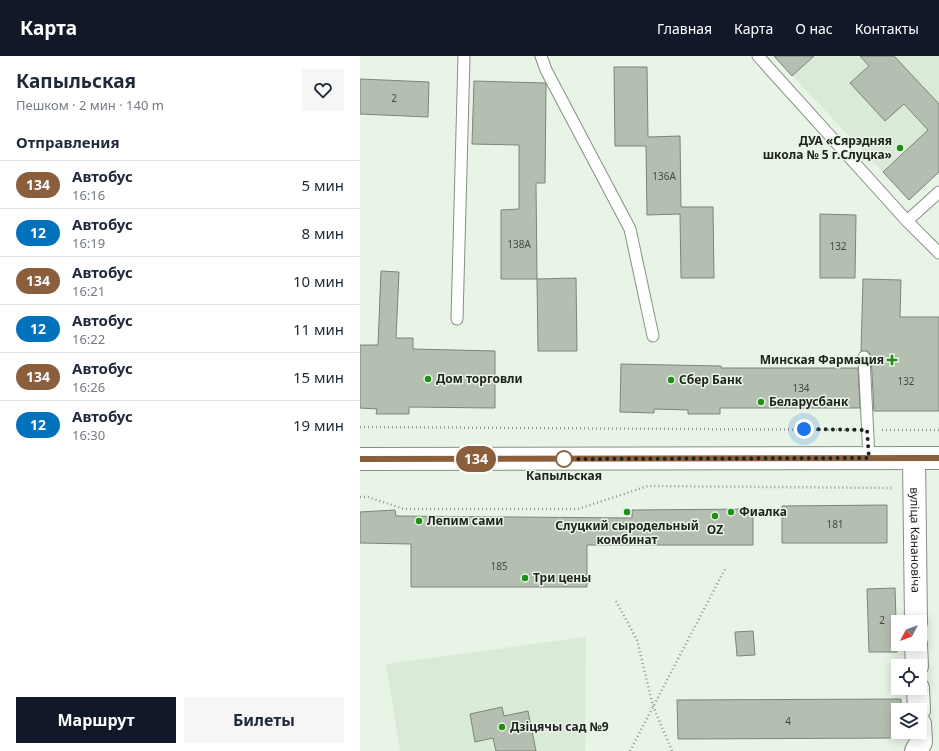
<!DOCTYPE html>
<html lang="ru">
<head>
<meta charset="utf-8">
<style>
  :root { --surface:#fff; --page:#f6f6f7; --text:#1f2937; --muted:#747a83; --line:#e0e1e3; --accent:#111827 }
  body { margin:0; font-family:"Noto Sans",sans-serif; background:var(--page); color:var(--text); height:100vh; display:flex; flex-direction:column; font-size:15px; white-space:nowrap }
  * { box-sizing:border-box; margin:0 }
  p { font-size:13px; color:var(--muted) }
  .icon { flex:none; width:22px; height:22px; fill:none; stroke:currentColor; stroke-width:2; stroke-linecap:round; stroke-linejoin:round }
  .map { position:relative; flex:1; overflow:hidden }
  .panel { display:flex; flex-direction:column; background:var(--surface); width:360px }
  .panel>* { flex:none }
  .badge { padding:0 8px; border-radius:13px; font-size:14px; line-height:26px }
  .needle { width:26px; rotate:229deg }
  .fabs { position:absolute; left:531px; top:559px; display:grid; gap:8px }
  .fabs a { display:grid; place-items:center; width:36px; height:36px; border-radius:0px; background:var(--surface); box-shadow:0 2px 10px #0003; font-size:20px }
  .you { position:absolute; width:20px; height:20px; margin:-10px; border:3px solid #fff; border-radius:50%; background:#1a73e8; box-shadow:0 0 0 6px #1a73e833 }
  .map>.badge { position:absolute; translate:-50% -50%; box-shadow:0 0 0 2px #fff }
  h2 { padding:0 16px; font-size:15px; line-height:36px }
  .round { display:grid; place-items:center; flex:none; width:42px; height:42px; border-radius:0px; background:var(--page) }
  .overview { display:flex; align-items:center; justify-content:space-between; height:68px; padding:0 16px }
  h1 { font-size:19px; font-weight:700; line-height:30px }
  .primary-button { display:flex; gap:8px; margin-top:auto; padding:8px 16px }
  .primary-button a { flex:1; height:46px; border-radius:0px; background:var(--accent); color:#fff; font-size:16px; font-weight:700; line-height:46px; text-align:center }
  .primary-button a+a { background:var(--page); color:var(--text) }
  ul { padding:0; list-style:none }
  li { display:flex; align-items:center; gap:12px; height:48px; padding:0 16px; border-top:1px solid var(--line) }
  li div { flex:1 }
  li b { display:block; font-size:15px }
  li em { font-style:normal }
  li .badge { min-width:44px; font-weight:700; text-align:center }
  header { display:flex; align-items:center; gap:24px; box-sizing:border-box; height:56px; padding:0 20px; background:var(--accent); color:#fff }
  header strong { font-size:19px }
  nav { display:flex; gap:22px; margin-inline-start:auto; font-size:14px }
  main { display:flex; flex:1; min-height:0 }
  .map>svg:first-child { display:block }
  .built { fill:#d9ead6 }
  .building { fill:#b4bfb2; stroke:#7b867a }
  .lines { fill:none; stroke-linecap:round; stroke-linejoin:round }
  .service-casing { stroke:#859083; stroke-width:13 }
  .minor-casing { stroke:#859083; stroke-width:24 }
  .secondary-casing { stroke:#859083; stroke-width:24 }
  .path { stroke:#91998f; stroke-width:2.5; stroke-dasharray:1 3; stroke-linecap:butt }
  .service { stroke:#fff; stroke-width:11 }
  .minor { stroke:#fff; stroke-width:22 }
  .secondary { stroke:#fff; stroke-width:22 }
  .line-casing { stroke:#fff; stroke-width:9 }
  .line { stroke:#8b5e3c; stroke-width:6 }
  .walk { stroke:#20241f; stroke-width:4; stroke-dasharray:0 7.2 }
  .poi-dot { fill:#208f15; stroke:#e8f4e6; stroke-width:1.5 }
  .stop-dot { fill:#fff; stroke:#8b5e3c; stroke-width:2 }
  .labels { text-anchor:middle; stroke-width:3; stroke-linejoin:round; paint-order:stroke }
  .number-label { font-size:10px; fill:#454b44 }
  .poi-label { font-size:12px; font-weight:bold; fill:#20241f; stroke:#e8f4e6; text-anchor:start }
  .stop-label { font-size:12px; font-weight:bold; fill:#20241f; stroke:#e8f4e6 }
  .street-label { font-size:12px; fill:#20241f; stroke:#e8f4e6 }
</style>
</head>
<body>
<header>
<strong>Карта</strong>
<nav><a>Главная</a><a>Карта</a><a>О нас</a><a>Контакты</a></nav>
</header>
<main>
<section class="panel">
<div class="overview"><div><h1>Капыльская</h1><p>Пешком · 2 мин · 140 m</p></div><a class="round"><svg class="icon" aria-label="heart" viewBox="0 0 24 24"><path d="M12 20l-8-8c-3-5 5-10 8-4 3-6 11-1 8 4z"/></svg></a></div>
<h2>Отправления</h2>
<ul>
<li><span class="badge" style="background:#8b5e3c;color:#fff">134</span><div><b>Автобус</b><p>16:16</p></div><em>5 мин</em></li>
<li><span class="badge" style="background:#0072bc;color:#fff">12</span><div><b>Автобус</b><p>16:19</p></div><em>8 мин</em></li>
<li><span class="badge" style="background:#8b5e3c;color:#fff">134</span><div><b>Автобус</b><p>16:21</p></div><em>10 мин</em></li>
<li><span class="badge" style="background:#0072bc;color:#fff">12</span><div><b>Автобус</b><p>16:22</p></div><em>11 мин</em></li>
<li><span class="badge" style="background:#8b5e3c;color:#fff">134</span><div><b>Автобус</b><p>16:26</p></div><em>15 мин</em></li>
<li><span class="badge" style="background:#0072bc;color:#fff">12</span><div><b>Автобус</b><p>16:30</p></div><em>19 мин</em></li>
</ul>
<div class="primary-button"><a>Маршрут</a><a>Билеты</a></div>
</section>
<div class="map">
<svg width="579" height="695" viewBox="0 0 579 695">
  <rect width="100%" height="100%" fill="#e8f4e6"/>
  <!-- built -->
  <g class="built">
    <polygon points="414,0 579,0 579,116 549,144"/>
    <polygon points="226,581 225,695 40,695 26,608"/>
  </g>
  <!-- building -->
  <g class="building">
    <polygon points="414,0 454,0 432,20"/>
    <polygon points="500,0 534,0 579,48 579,116 549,144 523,116 568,74 544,48 525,65 490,27 509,10"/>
    <polygon points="254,11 287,11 288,81 320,80 321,151 353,151 354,222 321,222 320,158 287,159 286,90 255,90"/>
    <polygon points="0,23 69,26 68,61 0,58"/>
    <polygon points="114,25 185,27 186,29 185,127 176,127 177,223 141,223 141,154 159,153 159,89 112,88"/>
    <polygon points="460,158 496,159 495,222 460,222"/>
    <polygon points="21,215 39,216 36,282 53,282 53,293 135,295 135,352 49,351 49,358 16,358 17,353 0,352 0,289 18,289"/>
    <polygon points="216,222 217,295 178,295 177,223"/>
    <polygon points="503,223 541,224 540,261 579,261 579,355 514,355 511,300 508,295 501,295"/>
    <polygon points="261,308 361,310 361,312 498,312 500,352 360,352 360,358 328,358 328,354 294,353 294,357 260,356"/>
    <polygon points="527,449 527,487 422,487 422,450"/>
    <polygon points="393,453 393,489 227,489 227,531 51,531 51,488 0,487 0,456 35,454 36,460 272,462 272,454"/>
    <polygon points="535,532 537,596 509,596 507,533"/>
    <polygon points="393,575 395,599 377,600 375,576"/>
    <polygon points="541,643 541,654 538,654 538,676 541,676 541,682 318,683 317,644"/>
    <polygon points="142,651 144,660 168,655 176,695 136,695 133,682 115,686 110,658"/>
  </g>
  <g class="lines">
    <!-- service casing -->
    <g class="service-casing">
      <g id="service">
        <polyline points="181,0 186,14 270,173 293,280"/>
        <polyline points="398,0 547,165 579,197"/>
        <polyline points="547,165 579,136"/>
        <polyline points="97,263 104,0"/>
        <polyline points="504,301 509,402"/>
      </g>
    </g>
    <!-- minor casing -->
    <g class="minor-casing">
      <g id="minor">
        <path id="s1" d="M554,402L556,566"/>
        <polyline points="556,588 557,610"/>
        <polyline points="558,632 559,654"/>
        <polyline points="556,695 561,686 560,668"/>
      </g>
    </g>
    <!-- secondary casing -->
    <g class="secondary-casing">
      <polyline id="secondary" points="0,403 579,402"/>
    </g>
    <!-- path -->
    <g class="path">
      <polyline points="0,371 493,374"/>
      <polyline points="522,374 579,374"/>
      <polyline points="0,441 8,441 44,453 218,453 288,430 534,432"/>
      <polyline points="256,545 277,584 293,650 312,695"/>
      <polyline points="270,695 365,513"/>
    </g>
    <!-- service -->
    <use href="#service" class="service"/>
    <!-- minor -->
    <use href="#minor" class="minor"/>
    <!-- secondary -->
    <use href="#secondary" class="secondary"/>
  </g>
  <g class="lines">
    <!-- line casing -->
    <g class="line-casing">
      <polyline id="line" points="0,403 579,402"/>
    </g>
    <!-- line -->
    <use href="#line" class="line"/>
    <!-- walk -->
    <polyline class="walk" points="204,403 509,402 507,374 444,373"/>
  </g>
  <!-- markers -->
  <g class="poi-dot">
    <circle cx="540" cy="92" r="4"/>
    <path d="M530 298h4v4h4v4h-4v4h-4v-4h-4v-4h4z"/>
    <circle cx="68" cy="323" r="4"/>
    <circle cx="311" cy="324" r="4"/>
    <circle cx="401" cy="346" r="4"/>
    <circle cx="267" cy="456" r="4"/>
    <circle cx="371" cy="456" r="4"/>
    <circle cx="355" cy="460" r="4"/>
    <circle cx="59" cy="465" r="4"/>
    <circle cx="165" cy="522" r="4"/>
    <circle cx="142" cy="671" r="4"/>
  </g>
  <circle class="stop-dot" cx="204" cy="403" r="8"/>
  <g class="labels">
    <!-- number labels -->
    <g class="number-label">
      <text x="34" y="46">2</text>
      <text x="304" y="124">136А</text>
      <text x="159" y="192">138А</text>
      <text x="478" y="194">132</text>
      <text x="546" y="329">132</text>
      <text x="441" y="336">134</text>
      <text x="475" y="472">181</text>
      <text x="139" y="514">185</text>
      <text x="522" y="568">2</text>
      <text x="428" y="669">4</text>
    </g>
    <!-- poi labels -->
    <g class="poi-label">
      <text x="532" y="89" text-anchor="end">ДУА «Сярэдняя<tspan x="532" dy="14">школа № 5 г.Слуцка»</tspan></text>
      <text x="524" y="308" text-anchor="end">Минская Фармация</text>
      <text x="76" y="327">Дом торговли</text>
      <text x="319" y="328">Сбер Банк</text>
      <text x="409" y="350">Беларусбанк</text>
      <text x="379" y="460">Фиалка</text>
      <text x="67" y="469">Лепим сами</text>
      <text x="267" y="474" text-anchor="middle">Слуцкий сыродельный<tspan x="267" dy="14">комбинат</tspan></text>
      <text x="355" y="478" text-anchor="middle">OZ</text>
      <text x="173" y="526">Три цены</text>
      <text x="150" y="675">Дзіцячы сад №9</text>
    </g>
    <!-- stop labels -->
    <g class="stop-label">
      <text x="204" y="424">Капыльская</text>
    </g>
    <!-- street labels -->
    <g class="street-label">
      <text dy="4" stroke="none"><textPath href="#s1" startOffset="82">вуліца Канановіча</textPath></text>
    </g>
  </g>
</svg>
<div class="fabs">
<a><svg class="needle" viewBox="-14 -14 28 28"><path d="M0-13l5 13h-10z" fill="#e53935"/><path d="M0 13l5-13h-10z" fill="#747a83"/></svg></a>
<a><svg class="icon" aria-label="locate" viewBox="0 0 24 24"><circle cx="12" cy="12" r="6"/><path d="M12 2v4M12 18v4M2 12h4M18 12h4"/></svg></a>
<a><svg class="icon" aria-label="layers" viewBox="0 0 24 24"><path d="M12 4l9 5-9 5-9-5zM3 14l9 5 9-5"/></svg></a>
</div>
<div class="you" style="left:444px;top:373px"></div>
<b class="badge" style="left:116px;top:403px;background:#8b5e3c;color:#fff">134</b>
</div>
</main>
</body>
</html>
